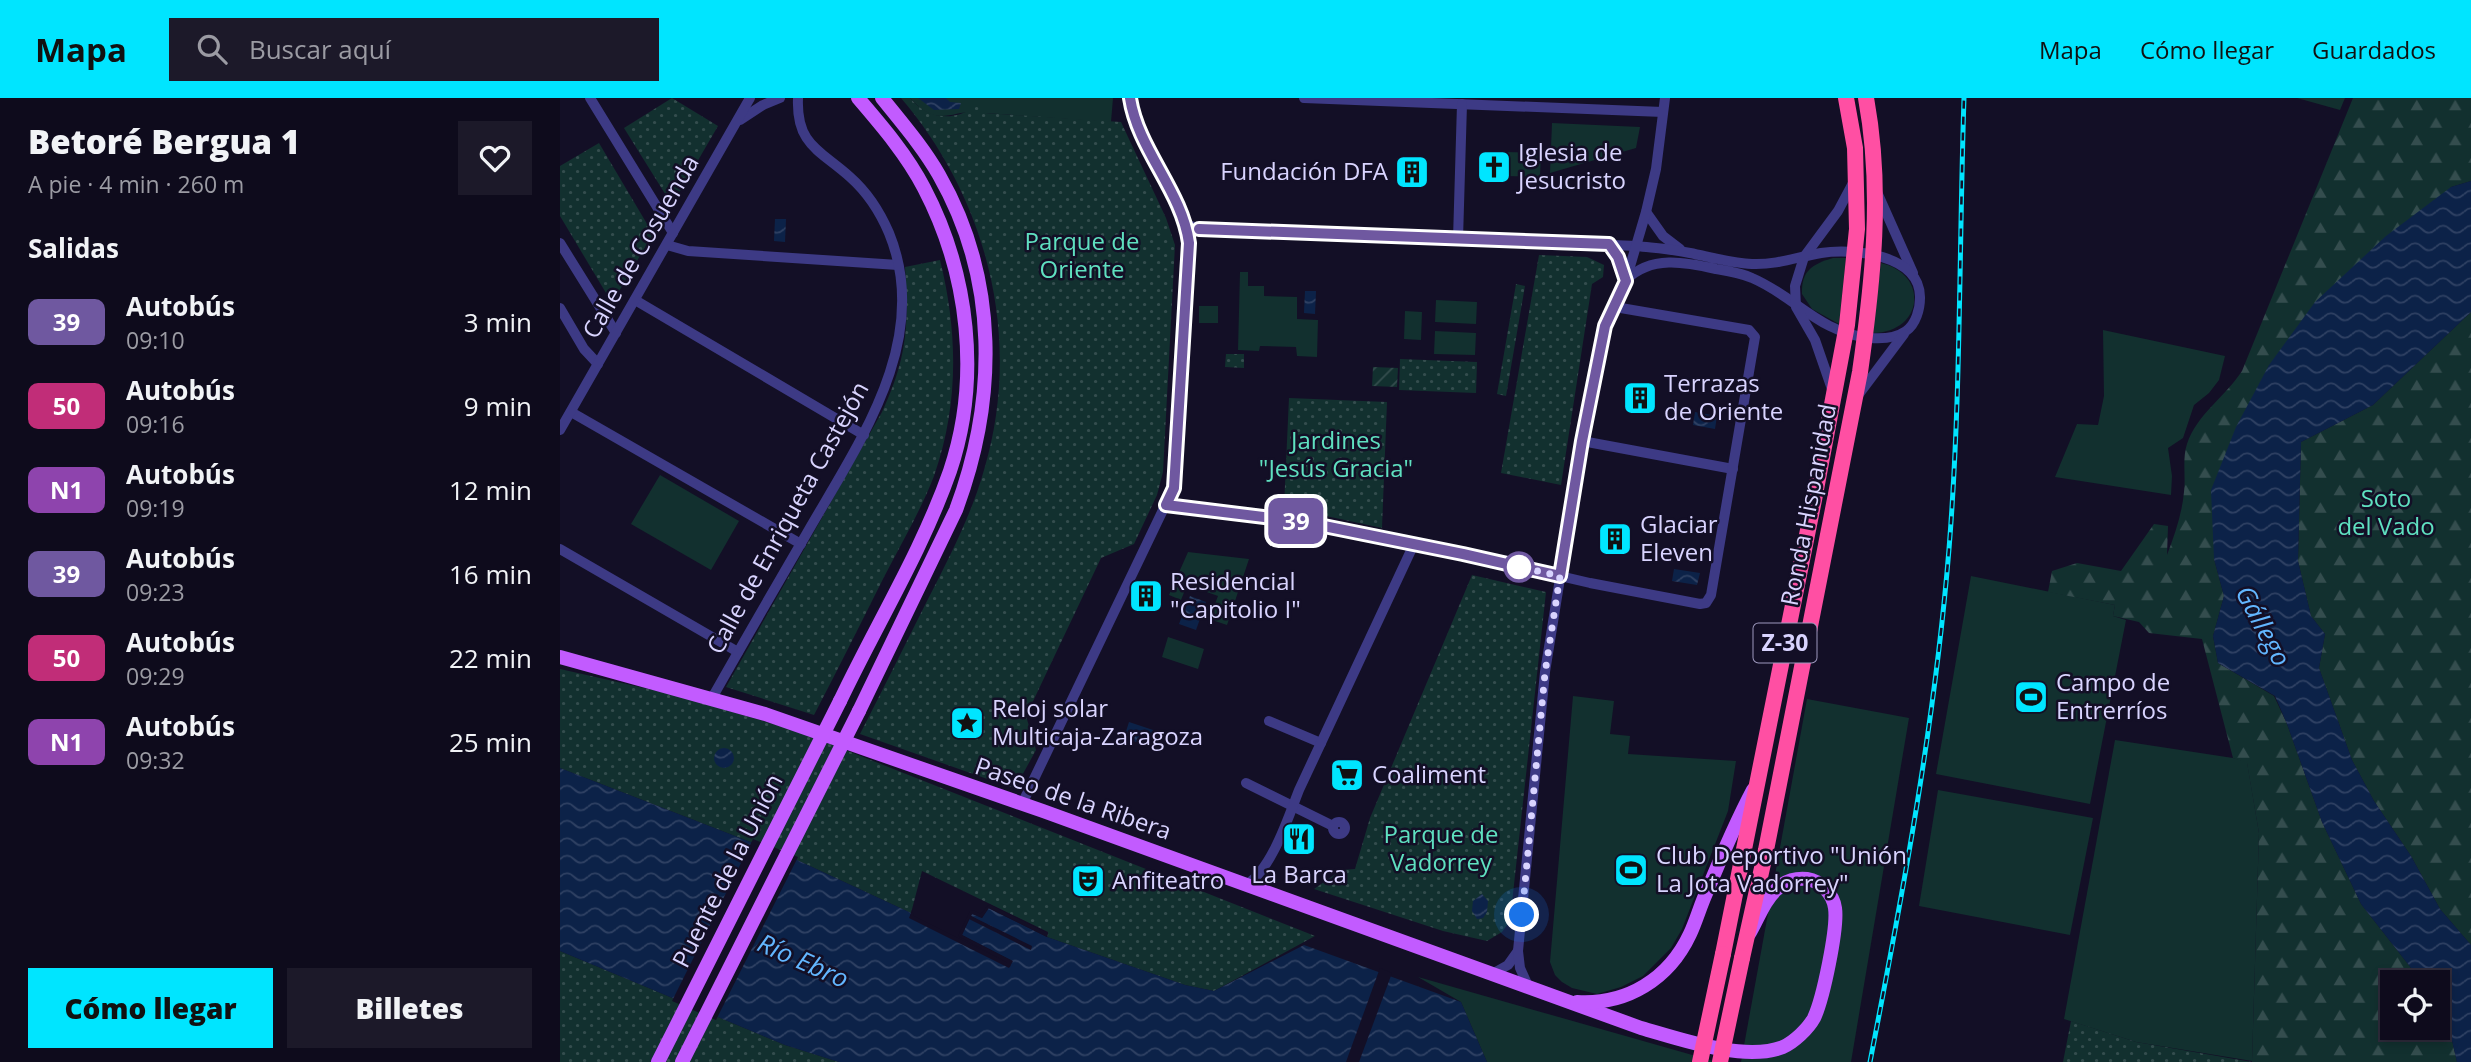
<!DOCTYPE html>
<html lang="es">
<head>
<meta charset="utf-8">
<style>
  :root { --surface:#0e0b1c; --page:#1c1929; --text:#f1f3f6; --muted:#9b9ba3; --line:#2e2b3b; --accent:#00e5ff }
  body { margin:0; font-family:"Open Sans",sans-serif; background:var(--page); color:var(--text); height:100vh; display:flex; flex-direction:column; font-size:26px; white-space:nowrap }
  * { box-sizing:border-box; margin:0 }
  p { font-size:23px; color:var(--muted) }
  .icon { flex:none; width:38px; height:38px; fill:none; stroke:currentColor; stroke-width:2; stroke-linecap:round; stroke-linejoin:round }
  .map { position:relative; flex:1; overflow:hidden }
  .drawer { display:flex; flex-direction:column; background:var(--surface); width:560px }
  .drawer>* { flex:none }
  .badge { padding:0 14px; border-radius:10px; font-size:24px; line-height:46px }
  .buttons { position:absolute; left:1820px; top:872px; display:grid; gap:14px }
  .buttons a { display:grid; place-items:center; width:70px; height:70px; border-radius:0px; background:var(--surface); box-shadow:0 4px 10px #0003,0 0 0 2px var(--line); font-size:35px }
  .you { position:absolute; width:35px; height:35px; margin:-18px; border:5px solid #fff; border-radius:50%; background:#1a73e8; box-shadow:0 0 0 10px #1a73e833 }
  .map>.badge { position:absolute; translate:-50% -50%; box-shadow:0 0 0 4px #fff }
  h2 { padding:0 28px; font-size:26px; line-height:63px }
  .round { display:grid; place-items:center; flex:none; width:74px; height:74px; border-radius:0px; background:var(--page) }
  .headline { display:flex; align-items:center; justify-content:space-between; height:119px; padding:0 28px }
  h1 { font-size:33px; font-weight:800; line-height:52px }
  .action { display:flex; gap:14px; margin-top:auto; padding:14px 28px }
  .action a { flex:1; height:80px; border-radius:0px; background:var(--accent); color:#111; font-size:28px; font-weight:800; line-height:80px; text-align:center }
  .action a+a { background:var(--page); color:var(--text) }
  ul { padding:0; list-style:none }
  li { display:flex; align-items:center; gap:21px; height:84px; padding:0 28px }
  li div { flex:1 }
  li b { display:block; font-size:26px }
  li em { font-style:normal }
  li .badge { min-width:77px; font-weight:700; text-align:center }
  header { display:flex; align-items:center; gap:42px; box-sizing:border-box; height:98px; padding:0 35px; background:var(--accent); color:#111 }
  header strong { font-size:33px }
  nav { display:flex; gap:38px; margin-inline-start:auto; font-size:24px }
  .search { width:490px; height:63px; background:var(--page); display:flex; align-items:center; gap:18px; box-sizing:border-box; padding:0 24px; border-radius:0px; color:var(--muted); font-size:26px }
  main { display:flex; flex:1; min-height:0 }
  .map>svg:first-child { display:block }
  .grass { fill:#12302f }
  .forest { fill:url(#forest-firs) }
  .park { fill:url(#park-dots) }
  .garden { fill:url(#garden-furrows) }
  .water { fill:url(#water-waves) }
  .pier { fill:#130f26 }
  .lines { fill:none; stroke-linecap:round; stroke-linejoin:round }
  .minor { stroke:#3d3a85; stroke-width:10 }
  .major { stroke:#c25bff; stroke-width:14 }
  .highway { stroke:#ff4fa3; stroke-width:16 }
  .rail-casing { stroke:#00e5ff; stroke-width:5 }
  .rail { stroke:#130f26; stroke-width:2.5; stroke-dasharray:8; stroke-linecap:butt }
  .major-bridge { stroke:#c25bff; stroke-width:14 }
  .highway-bridge { stroke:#ff4fa3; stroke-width:16 }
  .line-casing { stroke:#fff; stroke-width:16 }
  .line { stroke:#6f58a0; stroke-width:10 }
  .walk { stroke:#d9d4ff; stroke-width:7; stroke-dasharray:0 12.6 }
  .stop-dot { fill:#fff; stroke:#6f58a0; stroke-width:3.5 }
  .labels { text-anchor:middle; stroke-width:5; stroke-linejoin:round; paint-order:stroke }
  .shield { fill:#130f26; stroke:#9e99be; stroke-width:2 }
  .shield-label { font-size:23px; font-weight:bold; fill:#d9d4ff }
  .poi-label { font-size:24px; fill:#d9d4ff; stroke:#130f26; text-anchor:start }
  .park-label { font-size:24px; fill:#5fe0c0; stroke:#130f26 }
  .street-label { font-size:24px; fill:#d9d4ff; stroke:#130f26 }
  .water-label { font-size:26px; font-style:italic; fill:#62b6ff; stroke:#130f26 }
</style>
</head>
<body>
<header>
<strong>Mapa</strong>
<div class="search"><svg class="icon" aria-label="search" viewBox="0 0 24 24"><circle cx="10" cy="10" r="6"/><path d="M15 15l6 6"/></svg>Buscar aquí</div>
<nav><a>Mapa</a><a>Cómo llegar</a><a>Guardados</a></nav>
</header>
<main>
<section class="drawer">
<div class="headline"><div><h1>Betoré Bergua 1</h1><p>A pie · 4 min · 260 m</p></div><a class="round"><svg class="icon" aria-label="heart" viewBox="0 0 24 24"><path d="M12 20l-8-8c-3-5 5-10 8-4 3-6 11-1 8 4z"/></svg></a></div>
<h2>Salidas</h2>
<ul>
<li><span class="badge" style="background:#6f58a0;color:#fff">39</span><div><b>Autobús</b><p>09:10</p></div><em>3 min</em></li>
<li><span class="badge" style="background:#c12d78;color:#fff">50</span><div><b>Autobús</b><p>09:16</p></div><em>9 min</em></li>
<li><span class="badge" style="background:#8e44ad;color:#fff">N1</span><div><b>Autobús</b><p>09:19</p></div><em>12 min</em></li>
<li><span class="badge" style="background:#6f58a0;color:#fff">39</span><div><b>Autobús</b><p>09:23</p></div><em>16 min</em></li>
<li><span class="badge" style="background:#c12d78;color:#fff">50</span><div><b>Autobús</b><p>09:29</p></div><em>22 min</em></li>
<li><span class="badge" style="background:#8e44ad;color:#fff">N1</span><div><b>Autobús</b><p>09:32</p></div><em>25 min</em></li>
</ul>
<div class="action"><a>Cómo llegar</a><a>Billetes</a></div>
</section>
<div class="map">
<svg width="1911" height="964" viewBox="0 0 1911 964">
  <defs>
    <pattern id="forest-firs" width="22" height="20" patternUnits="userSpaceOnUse" patternTransform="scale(1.75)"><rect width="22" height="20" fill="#12302f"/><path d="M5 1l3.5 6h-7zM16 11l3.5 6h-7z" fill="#344d4e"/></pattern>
    <pattern id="park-dots" width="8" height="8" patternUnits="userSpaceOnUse" patternTransform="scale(1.75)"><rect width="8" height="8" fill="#12302f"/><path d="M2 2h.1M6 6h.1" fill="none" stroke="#344d4e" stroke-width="1.8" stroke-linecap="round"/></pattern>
    <pattern id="garden-furrows" width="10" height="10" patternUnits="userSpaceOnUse" patternTransform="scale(1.75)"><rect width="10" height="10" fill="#12302f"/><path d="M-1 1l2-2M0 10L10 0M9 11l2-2" fill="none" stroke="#344d4e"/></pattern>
    <pattern id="water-waves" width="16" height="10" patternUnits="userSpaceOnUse" patternTransform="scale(1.75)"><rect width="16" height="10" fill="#0c2248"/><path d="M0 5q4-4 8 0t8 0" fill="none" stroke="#2f4163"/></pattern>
  </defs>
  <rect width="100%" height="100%" fill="#130f26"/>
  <!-- grass -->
  <g class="grass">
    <path d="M350,0H553L551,24L425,15C394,8 380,34 350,0Z"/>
    <polygon points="1737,0 1785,0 1780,12"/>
    <polygon points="992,25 1080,29 1076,50 990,75"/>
    <polygon points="945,54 981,55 980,79 945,78"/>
    <path d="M1273,160H1286L1279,226L1252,211L1242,196C1241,173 1252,166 1273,160Z"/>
    <path d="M1321,165C1369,176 1364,234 1313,235Z"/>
    <polygon points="680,174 688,174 688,188 704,188 704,198 737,199 737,221 758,222 757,259 737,258 736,249 700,248 699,253 678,252"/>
    <polygon points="876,202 917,204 916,226 875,224"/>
    <rect x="639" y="208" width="19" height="17"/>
    <polygon points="845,213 862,214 861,242 844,241"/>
    <polygon points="1543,232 1665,258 1659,282 1649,295 1634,307 1623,340 1608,350 1612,378 1611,397 1495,379 1517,326 1538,327 1544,298"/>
    <polygon points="875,233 916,235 915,257 874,256"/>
    <polygon points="100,377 179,423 151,472 71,426"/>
    <polygon points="628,454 689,461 667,527 649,521 658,498 627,487 621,502 609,497"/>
    <polygon points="1411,478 1555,507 1553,518 1566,522 1530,706 1376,676"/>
    <polygon points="608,539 644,551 638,571 602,559"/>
    <polygon points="1013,598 1054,603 1050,636 1070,638 1068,656 1176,663 1168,713 1122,831 1111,850 1083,878 1061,889 1037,896 1012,890 1002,884 995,877 990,864"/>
    <polygon points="1247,601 1349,620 1291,964 1181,964"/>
    <polygon points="1555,642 1673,660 1687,664 1699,735 1692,963 1576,944 1504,921"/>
    <polygon points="1378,692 1533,720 1510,837 1359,808"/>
    <polygon points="858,879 1157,964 927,964 901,904"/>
  </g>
  <!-- forest -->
  <g class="forest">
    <path d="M1793,0H1911V83L1891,89L1654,461L1664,498L1653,538L1658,565L1714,598L1727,626L1762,724L1801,806L1862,884H1832V929H1878V911L1890,934L1897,964H1692L1699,735L1687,665L1673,660L1642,541L1589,535L1579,524L1553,518L1555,507L1488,494L1492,473L1517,465L1561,473L1594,426L1608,428L1607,457C1615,436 1622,416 1624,394C1626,379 1622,361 1627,346C1637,316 1666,298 1682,273Z"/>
    <polygon points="1911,214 1911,847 1880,811 1851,758 1814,703 1792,662 1759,570 1765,536 1751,518 1738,463 1741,344 1813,307"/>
  </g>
  <!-- park -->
  <g class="park">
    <polygon points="112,0 158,28 112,107 64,30"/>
    <path d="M341,0H350C368,22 395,24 417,7L425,15L561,24L606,120L615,147L603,374L597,397L574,446L541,460L466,618L476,652L459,683L450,689L300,636C323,591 345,547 367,503C389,460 411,418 424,372C463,242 428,102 341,0Z"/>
    <polygon points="39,45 93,136 52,205 0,118 0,68"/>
    <polygon points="979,157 1027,159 1044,167 1043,179 1032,186 1001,387 941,375"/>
    <path d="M380,162C398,234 399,307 374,378C361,412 341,446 324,479C301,525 278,571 254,617L166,589L322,314C347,260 349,228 345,169Z"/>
    <polygon points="956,186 965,188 946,298 937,296"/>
    <polygon points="666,256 684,256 684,270 665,269"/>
    <polygon points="840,261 917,264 916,295 839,292"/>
    <polygon points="729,300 827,304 822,430 724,409"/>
    <polygon points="912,477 986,494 950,823 942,834 927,843 883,833 754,791 781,772 795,771 810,720"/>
    <polygon points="0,571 115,597 240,634 755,838 654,893 625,887 487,839 488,834 362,773 351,815 237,762 0,670"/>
    <polygon points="0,853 225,947 279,964 0,964"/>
    <polygon points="1511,923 1576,944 1692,964 1503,964"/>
  </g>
  <!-- garden -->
  <polygon class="garden" points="813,269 838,270 837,289 812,288"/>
  <!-- water -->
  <g class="water">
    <polygon points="358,0 386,0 390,4 401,5 399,11 374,12"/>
    <polygon points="1911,83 1911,214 1813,307 1741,344 1738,463 1751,518 1765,536 1759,570 1792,662 1814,703 1851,758 1880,811 1911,847 1911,964 1897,964 1890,934 1878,911 1878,884 1862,884 1801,806 1762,724 1727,626 1715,598 1658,565 1653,538 1664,498 1654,461 1651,392 1676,329 1709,267 1755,204 1826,138 1891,89"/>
    <polygon points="215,121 226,121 225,144 214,143"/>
    <polygon points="745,193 756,193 755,216 744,215"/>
    <polygon points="1135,314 1157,318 1155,331 1133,327"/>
    <polygon points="1114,471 1140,475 1137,487 1112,483"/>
    <polygon points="630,498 646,504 636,532 619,526"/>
    <polygon points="569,624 593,632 588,648 564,640"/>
    <circle cx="164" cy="660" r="10"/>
    <polygon points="0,670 237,762 351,815 350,819 450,869 452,863 402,837 410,820 470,851 411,818 412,815 422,820 428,810 487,839 625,887 654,893 744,847 901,904 927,964 279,964 225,947 0,853"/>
    <polygon points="922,796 928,803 927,814 923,820 917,821 912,813 913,803"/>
  </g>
  <!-- pier -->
  <g class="pier">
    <polygon points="193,741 238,759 156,922 112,903"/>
    <polygon points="429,806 488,835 487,839 429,810 422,820 412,816 411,818 472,848 471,852 409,821 402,837 453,863 449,870 349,820 352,812 354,818 448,865 398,838 410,813 413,812 421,816"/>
    <polygon points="820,870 832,875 799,964 786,964"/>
  </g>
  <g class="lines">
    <!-- minor -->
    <g class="minor">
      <polyline points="30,0 113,135"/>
      <polyline points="744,0 1103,14"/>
      <polyline points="180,22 203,7 220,0"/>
      <polyline points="1317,94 1353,175"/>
      <polyline points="1086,114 1103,138 1120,151"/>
      <path d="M625,126L640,131L1077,148C1094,150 1112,151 1130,155C1150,159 1171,165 1192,166C1216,167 1238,159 1261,155C1292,150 1361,156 1360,200C1360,211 1356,226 1346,233C1336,240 1322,241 1310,240C1259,235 1235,198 1192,180C1181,175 1168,173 1156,171C1125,164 1091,157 1066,182"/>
      <polyline points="898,141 902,6"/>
      <polyline points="0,145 56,235"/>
      <polyline points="107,147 128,153 338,167"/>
      <polyline points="1049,147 1058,159 1066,182"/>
      <polyline points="75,202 304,337"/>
      <polyline points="0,210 24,251 38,266"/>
      <polyline points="1272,291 1255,242 1236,209 1235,188 1244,159 1278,113 1294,83"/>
      <polyline points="1299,296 1344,236"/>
      <polyline points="11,314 241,446"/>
      <polyline points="0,332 190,0"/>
      <polyline points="1022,343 1173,371"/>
      <polyline points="606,407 744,424 922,460 1030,485 1140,506 1146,505 1151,497 1195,239 1189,232 1055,209"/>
      <polyline points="0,451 178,554"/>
      <path d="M152,600C183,545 215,490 247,435C298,346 373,242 329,135C320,114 307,94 290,79C260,52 236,47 238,0"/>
      <polyline points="709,623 761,645"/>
      <polyline points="686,685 773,728"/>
      <path d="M462,706L614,389L629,145C622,93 578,52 570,0"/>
      <circle cx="779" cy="730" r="6"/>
      <path d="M686,787C712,771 728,720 739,692L854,446"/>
      <polyline points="932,876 948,867 958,853"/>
      <polyline points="969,890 960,870 958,853 985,574 1022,343 1046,228 1066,182 1086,114 1096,71 1105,0"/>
    </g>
    <!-- major -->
    <g class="major">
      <path d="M0,559L205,616L483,713L1081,930C1120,941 1184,964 1223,949C1234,944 1248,931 1254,920C1263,901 1278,830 1275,810C1273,796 1261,783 1247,781C1236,780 1225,783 1217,791C1204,802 1198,821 1189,836"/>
      <path d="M280,603C316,527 362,453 390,373C421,281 409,176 364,90C347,57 322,28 298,0"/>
      <path d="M299,613L396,412C437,302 439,182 379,77C363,49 342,25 322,0"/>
      <path d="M1017,904C1067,907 1109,881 1130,836C1137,821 1141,805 1148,791C1162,757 1176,724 1193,692"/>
    </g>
    <!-- highway -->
    <g class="highway">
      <polyline points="1163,856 1254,402 1287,227 1297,131 1295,50 1286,0"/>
      <path d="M1182,860L1206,752L1300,274C1313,183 1323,92 1306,0"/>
    </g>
    <!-- rail casing -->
    <g class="rail-casing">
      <path id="rail" d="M1310,964C1343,794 1375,624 1389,451C1401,301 1399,150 1404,0"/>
    </g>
    <!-- rail -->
    <use href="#rail" class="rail"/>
    <!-- major-bridge -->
    <g class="major-bridge">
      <polyline points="98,964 280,603"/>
      <polyline points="122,964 299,613"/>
    </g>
    <!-- highway-bridge -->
    <g class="highway-bridge">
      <polyline points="1140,964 1163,856"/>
      <polyline points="1160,964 1182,860"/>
    </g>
  </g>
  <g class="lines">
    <!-- line casing -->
    <g class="line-casing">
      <path id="line" d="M570,0C578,52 622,93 629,145L614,390L606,407L744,424L903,456L1000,478L1022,343L1045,228L1066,183L1058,159L1049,146L639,131"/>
    </g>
    <!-- line -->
    <use href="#line" class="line"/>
    <!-- walk -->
    <polyline class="walk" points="959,469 956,468 1000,478 985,575 962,817"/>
  </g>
  <!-- icons -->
  <defs>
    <g id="church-square" transform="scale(1.75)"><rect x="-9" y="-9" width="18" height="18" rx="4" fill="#00e5ff" stroke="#130f26"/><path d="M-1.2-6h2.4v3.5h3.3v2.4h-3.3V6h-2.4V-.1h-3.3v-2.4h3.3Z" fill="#111"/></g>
    <g id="building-square" transform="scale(1.75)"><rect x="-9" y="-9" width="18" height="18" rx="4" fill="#00e5ff" stroke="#130f26"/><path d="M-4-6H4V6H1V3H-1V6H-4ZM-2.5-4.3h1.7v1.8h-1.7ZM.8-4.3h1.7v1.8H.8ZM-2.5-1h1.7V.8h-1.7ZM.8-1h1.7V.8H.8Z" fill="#111"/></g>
    <g id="stadium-square" transform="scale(1.75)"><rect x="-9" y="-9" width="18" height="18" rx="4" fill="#00e5ff" stroke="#130f26"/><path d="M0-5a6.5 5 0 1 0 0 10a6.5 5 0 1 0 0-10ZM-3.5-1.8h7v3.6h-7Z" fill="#111"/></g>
    <g id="sight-square" transform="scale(1.75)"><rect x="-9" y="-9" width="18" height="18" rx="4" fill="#00e5ff" stroke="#130f26"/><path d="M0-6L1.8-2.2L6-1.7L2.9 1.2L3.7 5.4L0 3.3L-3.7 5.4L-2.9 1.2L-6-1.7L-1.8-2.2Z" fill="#111"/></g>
    <g id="supermarket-square" transform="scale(1.75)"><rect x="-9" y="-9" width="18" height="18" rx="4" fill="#00e5ff" stroke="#130f26"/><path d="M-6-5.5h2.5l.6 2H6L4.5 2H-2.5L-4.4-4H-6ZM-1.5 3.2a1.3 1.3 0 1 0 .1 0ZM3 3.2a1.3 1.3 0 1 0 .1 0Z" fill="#111"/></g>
    <g id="restaurant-square" transform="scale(1.75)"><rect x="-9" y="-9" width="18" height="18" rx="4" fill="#00e5ff" stroke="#130f26"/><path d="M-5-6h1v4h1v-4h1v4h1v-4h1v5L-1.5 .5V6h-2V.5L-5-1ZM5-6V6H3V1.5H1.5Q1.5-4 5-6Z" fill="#111"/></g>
    <g id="theatre-square" transform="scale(1.75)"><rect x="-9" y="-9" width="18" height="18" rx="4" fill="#00e5ff" stroke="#130f26"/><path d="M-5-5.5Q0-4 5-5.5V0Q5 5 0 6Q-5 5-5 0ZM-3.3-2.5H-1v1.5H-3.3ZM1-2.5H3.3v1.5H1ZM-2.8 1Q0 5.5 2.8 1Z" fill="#111"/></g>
  </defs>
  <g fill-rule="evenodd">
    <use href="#church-square" x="934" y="69"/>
    <use href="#building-square" x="852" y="74"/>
    <use href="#building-square" x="1080" y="300"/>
    <use href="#building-square" x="1055" y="441"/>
    <use href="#building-square" x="586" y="498"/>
    <use href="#stadium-square" x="1471" y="599"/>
    <use href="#sight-square" x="407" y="625"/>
    <use href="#supermarket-square" x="787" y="677"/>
    <use href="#restaurant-square" x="739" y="741"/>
    <use href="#stadium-square" x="1071" y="772"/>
    <use href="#theatre-square" x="528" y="783"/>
  </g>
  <!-- markers -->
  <circle class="stop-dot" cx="959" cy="469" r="14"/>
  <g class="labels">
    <!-- shield labels -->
    <rect class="shield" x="1193.5" y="525.5" width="63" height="39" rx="5"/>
    <g class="shield-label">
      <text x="1225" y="553">Z-30</text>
    </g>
    <!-- poi labels -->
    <g class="poi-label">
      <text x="958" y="63">Iglesia de<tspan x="958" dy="28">Jesucristo</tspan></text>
      <text x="828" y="82" text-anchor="end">Fundación DFA</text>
      <text x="1104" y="294">Terrazas<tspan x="1104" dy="28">de Oriente</tspan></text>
      <text x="1080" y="435">Glaciar<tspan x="1080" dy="28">Eleven</tspan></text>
      <text x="610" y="492">Residencial<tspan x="610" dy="28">"Capitolio I"</tspan></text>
      <text x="1496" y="593">Campo de<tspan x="1496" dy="28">Entrerríos</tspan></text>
      <text x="432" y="619">Reloj solar<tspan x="432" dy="28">Multicaja-Zaragoza</tspan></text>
      <text x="812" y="685">Coaliment</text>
      <text x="1096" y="766">Club Deportivo "Unión<tspan x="1096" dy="28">La Jota Vadorrey"</tspan></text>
      <text x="739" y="785" text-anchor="middle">La Barca</text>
      <text x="552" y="791">Anfiteatro</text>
    </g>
    <!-- park labels -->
    <g class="park-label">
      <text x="522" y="152">Parque de<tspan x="522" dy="28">Oriente</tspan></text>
      <text x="776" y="351">Jardines<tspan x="776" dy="28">"Jesús Gracia"</tspan></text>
      <text x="1826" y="409">Soto<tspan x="1826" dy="28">del Vado</tspan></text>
      <text x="881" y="745">Parque de<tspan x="881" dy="28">Vadorrey</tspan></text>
    </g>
    <!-- street labels -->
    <g class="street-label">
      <text transform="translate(81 149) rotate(-60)" y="8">Calle de Cosuenda</text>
      <text transform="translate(1249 407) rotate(-79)" y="8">Ronda Hispanidad</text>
      <text transform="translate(228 420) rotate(-61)" y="8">Calle de Enriqueta Castejón</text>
      <text transform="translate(513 701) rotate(19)" y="8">Paseo de la Ribera</text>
      <text transform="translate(168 773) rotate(-63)" y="8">Puente de la Unión</text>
    </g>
    <!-- water labels -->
    <g class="water-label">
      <text transform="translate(1703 528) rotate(62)" y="9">Gállego</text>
      <text transform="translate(243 863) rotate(24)" y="9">Río Ebro</text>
    </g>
  </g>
</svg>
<div class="buttons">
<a><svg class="icon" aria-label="locate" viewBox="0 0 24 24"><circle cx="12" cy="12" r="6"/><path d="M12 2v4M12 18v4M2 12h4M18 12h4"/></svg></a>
</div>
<div class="you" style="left:962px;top:817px"></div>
<b class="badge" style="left:736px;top:423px;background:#6f58a0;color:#fff">39</b>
</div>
</main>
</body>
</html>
